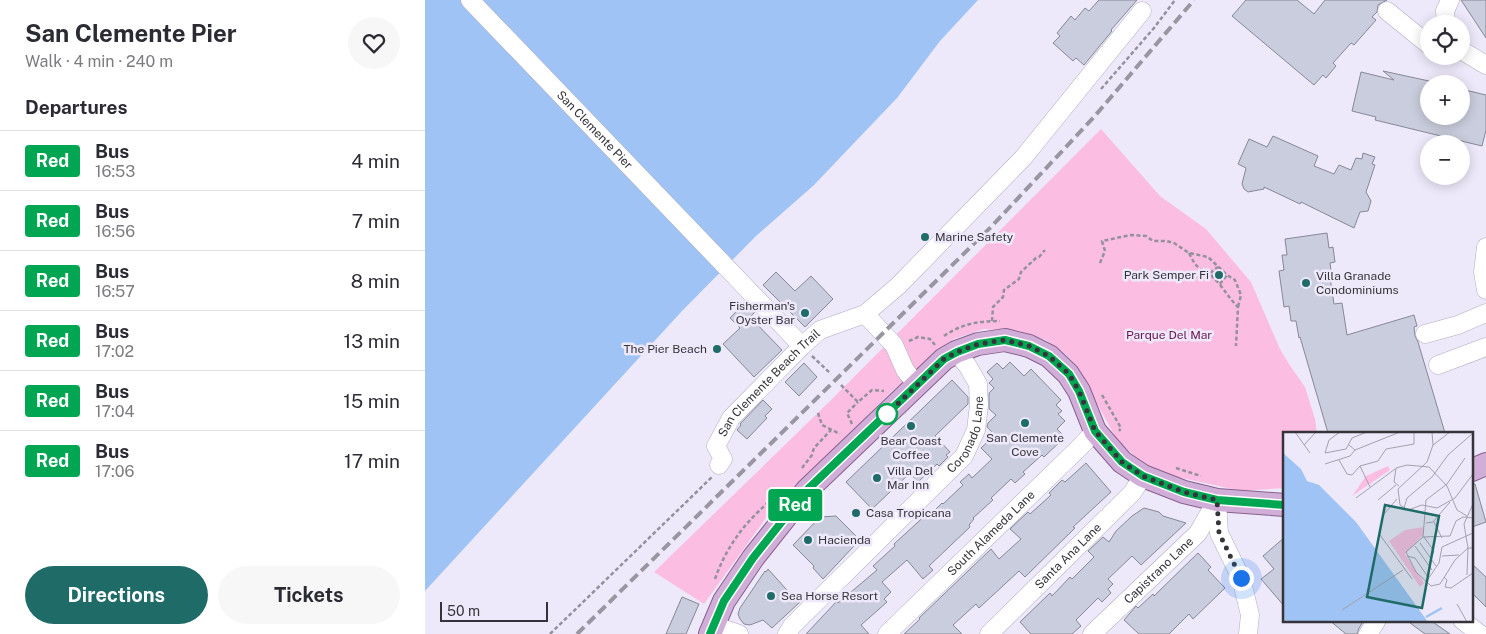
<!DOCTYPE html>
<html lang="en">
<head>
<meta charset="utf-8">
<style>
  :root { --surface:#fff; --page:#f7f7f7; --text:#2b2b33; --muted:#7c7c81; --line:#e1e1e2; --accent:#1f6b68 }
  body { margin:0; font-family:"Public Sans",sans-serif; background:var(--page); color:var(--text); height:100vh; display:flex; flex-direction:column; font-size:19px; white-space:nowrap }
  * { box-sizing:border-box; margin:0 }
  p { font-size:16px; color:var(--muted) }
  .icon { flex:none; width:28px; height:28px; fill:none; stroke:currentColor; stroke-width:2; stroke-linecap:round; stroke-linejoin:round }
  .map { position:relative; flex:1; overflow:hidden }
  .drawer { display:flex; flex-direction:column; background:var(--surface); width:425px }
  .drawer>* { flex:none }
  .badge { padding:0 10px; border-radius:4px; font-size:18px; line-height:32px }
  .buttons { position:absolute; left:995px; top:15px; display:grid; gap:10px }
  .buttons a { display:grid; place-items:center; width:50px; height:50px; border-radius:50%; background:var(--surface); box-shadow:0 2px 12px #0003; font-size:25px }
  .scale { position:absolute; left:15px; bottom:12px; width:108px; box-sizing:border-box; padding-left:5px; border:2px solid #36343a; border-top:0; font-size:14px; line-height:18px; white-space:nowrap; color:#36343a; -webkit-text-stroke:4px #eee9fa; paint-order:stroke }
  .you { position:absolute; width:25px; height:25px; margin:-12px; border:4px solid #fff; border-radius:50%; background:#1a73e8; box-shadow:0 0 0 8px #1a73e833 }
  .map>.badge { position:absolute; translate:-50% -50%; box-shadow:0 0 0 2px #fff }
  h2 { padding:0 25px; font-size:19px; line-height:45px }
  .round { display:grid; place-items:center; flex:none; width:52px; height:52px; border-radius:26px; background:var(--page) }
  .summary { display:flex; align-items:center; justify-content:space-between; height:85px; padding:0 25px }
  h1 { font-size:24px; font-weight:700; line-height:38px }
  .action { display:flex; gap:10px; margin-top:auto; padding:10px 25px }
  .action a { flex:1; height:58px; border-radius:30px; background:var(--accent); color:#fff; font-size:20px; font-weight:700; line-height:58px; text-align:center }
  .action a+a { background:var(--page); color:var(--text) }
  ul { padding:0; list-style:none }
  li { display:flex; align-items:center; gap:15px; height:60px; padding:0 25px; border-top:1px solid var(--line) }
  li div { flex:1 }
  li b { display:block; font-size:19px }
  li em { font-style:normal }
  li .badge { min-width:55px; font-weight:700; text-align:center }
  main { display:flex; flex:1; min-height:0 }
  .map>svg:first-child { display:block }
  .green { fill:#fbbee2 }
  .water { fill:#9ec3f4 }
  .building { fill:#cacddd; stroke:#858897 }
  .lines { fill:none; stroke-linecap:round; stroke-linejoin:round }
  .minor-casing { stroke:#b2adbd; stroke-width:19 }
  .major-casing { stroke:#87608f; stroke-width:24 }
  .path { stroke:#94909c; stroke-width:2.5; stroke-dasharray:4 2.5; stroke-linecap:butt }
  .minor { stroke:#fff; stroke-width:18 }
  .major { stroke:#d1aed7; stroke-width:22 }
  .rail { stroke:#9996a2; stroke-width:4; stroke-dasharray:10 5; stroke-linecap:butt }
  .line-casing { stroke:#fff; stroke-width:11 }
  .line { stroke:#00a651; stroke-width:8 }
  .walk { stroke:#36343a; stroke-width:5; stroke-dasharray:0 9 }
  .poi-dot { fill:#1f6b68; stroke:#eee9fa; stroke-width:2 }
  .stop-dot { fill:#fff; stroke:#00a651; stroke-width:2.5 }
  .labels { text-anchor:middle; stroke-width:5; stroke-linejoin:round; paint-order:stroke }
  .street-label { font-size:12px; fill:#36343a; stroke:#eee9fa }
  .poi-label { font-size:12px; fill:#36343a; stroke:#eee9fa; text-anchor:start }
  .park-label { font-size:12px; fill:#6a1850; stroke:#eee9fa }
  .inset-river { fill:none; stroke:#9ec3f4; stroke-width:2.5 }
  .inset-road { fill:none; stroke:#a4a1ad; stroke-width:1 }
  .view { fill:#1f6b68; fill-opacity:0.15; stroke:#1f6b68; stroke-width:2.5 }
  .inset-edge { fill:none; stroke:#36343a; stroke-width:2.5 }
</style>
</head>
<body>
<main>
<section class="drawer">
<div class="summary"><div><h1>San Clemente Pier</h1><p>Walk · 4 min · 240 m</p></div><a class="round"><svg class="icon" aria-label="heart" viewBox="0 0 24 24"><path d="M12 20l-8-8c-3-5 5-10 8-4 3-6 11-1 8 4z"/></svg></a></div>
<h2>Departures</h2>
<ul>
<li><span class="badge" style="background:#00a651;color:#fff">Red</span><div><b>Bus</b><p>16:53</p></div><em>4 min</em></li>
<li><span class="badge" style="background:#00a651;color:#fff">Red</span><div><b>Bus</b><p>16:56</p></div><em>7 min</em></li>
<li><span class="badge" style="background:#00a651;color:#fff">Red</span><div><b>Bus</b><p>16:57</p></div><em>8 min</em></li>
<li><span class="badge" style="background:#00a651;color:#fff">Red</span><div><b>Bus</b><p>17:02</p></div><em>13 min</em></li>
<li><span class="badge" style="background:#00a651;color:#fff">Red</span><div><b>Bus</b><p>17:04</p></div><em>15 min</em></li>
<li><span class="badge" style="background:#00a651;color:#fff">Red</span><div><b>Bus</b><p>17:06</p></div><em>17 min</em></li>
</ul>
<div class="action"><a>Directions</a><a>Tickets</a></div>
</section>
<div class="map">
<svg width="1061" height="634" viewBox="0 0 1061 634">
  <rect width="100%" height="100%" fill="#eee9fa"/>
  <!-- green -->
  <polygon class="green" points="676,129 735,196 781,229 826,282 855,349 864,364 880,387 890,419 892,433 860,433 860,488 816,491 743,475 717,463 692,440 650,364 640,354 621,340 594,331 559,329 529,339 466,392 341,518 279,604 229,572 405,401"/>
  <!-- water -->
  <polygon class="water" points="0,0 553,0 515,41 472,98 388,186 331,236 257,311 0,591"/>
  <!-- building -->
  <g class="building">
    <polygon points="674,0 712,0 686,30 687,31 659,65 651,58 648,61 628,43 635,36 632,33 646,16 650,20 660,8 664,11"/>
    <polygon points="821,0 872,0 889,14 900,0 962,0 953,5 952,12 947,17 951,20 929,45 926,43 908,63 911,66 901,78 898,75 889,85 807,16"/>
    <polygon points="1036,0 1061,0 1061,38"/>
    <polygon points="958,71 1004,81 1004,116 1036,116 1036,89 1061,95 1061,130 1057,146 950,120 951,117 927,111 936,72 969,80"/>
    <polygon points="848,136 893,156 889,166 909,174 914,165 926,170 931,158 937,159 938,153 950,157 947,164 950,165 941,192 946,201 943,211 935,212 929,228 876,202 875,204 839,187 839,189 823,192 819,189 817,184 821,168 813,164 824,139 842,147"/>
    <polygon points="902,233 904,248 908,247 910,262 905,263 906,270 904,271 909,304 917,303 922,335 989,315 992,326 989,327 990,336 993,342 1020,433 903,433 875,337 874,338 871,321 866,321 864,306 859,307 854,271 859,270 857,255 862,255 860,239"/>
    <polygon points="351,272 370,291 386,276 408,299 380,327 338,285"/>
    <polygon points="320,302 330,312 325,317 357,350 329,377 298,344 315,328 305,318"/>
    <polygon points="585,362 599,376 606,369 636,400 631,405 637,411 633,414 640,421 632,429 640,437 619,457 617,455 598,472 600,474 590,483 586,479 566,498 568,500 548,518 549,519 544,525 545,527 504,566 508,570 498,579 482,560 457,582 466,592 459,599 462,602 436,625 444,634 381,634 412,601 413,603 452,570 448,566 470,546 469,544 504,512 506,514 517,503 518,504 538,485 535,482 544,474 547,478 567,459 556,448 570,435 562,427 563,423 571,415 564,409 564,393 569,388 564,383 568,379 562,372 572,363 578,369"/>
    <polygon points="379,363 392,377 374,396 360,382"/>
    <polygon points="527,380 543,397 543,404 510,436 525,452 521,455 523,457 514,466 512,464 493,482 485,473 447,509 421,482"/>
    <polygon points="338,400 347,409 340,416 342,418 322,439 312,430 316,425 315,424"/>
    <polygon points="661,463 686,492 648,527 650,528 600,577 594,571 554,608 551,604 528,625 537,634 479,634 495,619 494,618 566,549 574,559 596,539 585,529 603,512 605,514 626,495 624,493 637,480 640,482"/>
    <polygon points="1050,484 1061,522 1047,527 1047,485"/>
    <polygon points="719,508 734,512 738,516 761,523 716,565 707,556 683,579 688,584 683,589 686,593 677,602 673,598 651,620 656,626 647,634 606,634 595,622 625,593 627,596 645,577 647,579 669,557 663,551 678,537 684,542 691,531 707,516"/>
    <polygon points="411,516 431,536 426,541 430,545 398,579 388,568 389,566 368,545 395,517"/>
    <polygon points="860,537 860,607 836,579 849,569 838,556"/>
    <polygon points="773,553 786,567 783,570 800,588 768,619 764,614 744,634 714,634 699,620 711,606 713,608 728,594 729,596"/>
    <polygon points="1047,564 1061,577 1061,607 1047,593"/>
    <polygon points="343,569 361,589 375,602 347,628 338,620 325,625 319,624 315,619 313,614 315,608 340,571 341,572"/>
    <polygon points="257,597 274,604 261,634 241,634"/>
    <polygon points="904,620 939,620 934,628 932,634 921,634"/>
    <polygon points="981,620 1005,620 1025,634 1000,634"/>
  </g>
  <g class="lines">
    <!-- minor casing -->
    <g class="minor-casing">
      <g id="minor">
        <path id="s1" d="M45,0L377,346"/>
        <polyline points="962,11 1004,45"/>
        <polyline points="1021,24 1020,11 1025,0"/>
        <polyline points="1036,50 1061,65"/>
        <polyline points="1061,247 1058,272 1061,290"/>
        <polyline points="440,314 469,345 480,370 492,385"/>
        <polyline points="1000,334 1033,325 1061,313"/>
        <polyline points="1013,365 1061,347"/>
        <path id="s2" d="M294,465L298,459L291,446L306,418L377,346L395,330L440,314L473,286L598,158L717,11"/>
        <polyline points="792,501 794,533 816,578 825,615 823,634"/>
        <polyline points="1037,620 1055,634"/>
        <polyline points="288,625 314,634"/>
        <path id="s3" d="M362,634L367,626L539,456L551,430L554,405L553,384L542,365L531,352"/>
        <path id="s4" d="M462,634L654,448L670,431"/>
        <path id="s5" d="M564,634L707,493L718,476"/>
        <path id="s6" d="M667,634L773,533L792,500"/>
        <polyline points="943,634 952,620"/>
      </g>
    </g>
    <!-- major casing -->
    <g class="major-casing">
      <g id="major">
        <polyline points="1047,470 1061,464"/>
        <polyline points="285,634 299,601 328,558 382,490 519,359 531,352 553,344 580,340 604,346 624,356 643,374 654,391 670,431 697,462 718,476 759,492 792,500 860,505"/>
      </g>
    </g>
    <!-- path -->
    <g class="path">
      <polyline points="676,89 729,28 750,0"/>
      <path d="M764,253C770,265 772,269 785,273C788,279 793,281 796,286C803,295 805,299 813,307L811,346"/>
      <polyline points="675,263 680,251 677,241 706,235 721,236 728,241 741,241 749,243 764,253 783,257 802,275 810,280 816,295 813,307"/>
      <polyline points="785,273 793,267"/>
      <polyline points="795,284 802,275"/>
      <polyline points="567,321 568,307 578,297 579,290 594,279 596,272 611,258 614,257 620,250"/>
      <path d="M519,336C536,324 554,321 575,321"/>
      <polyline points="484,341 493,337 505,339 510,345"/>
      <polyline points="387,356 406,374"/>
      <polyline points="416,385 433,402 447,390 459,391"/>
      <polyline points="677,395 696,428 694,431"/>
      <polyline points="393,413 397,425 415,434"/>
      <polyline points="427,424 422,413 433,402"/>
      <polyline points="377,468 387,455 389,448 406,430"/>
      <polyline points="751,468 776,476"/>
      <path d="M290,579C299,553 314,530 334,511C342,503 351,496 359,487"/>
      <polyline points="125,634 287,477"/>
    </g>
    <!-- minor -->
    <use href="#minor" class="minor"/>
    <!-- major -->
    <use href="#major" class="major"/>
    <!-- rail -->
    <polyline class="rail" points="152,634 566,227 669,117 769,0"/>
  </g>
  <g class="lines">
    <!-- line casing -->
    <g class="line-casing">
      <polyline id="line" points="285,634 299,601 328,558 382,490 519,359 532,352 553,344 580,340 604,346 624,356 644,374 654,391 670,431 697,462 718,476 759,492 792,500 860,505"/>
    </g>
    <!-- line -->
    <use href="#line" class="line"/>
    <!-- walk -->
    <polyline class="walk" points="462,414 458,418 519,359 532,352 553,344 580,340 604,346 624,356 644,374 654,391 670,431 697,462 718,476 759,492 792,500 794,533 816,578"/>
  </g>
  <!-- markers -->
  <g class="poi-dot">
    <circle cx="500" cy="237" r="5"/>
    <circle cx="794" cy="275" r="5"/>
    <circle cx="881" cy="283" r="5"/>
    <circle cx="380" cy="313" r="5"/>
    <circle cx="292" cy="349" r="5"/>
    <circle cx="600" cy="423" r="5"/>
    <circle cx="486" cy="426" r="5"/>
    <circle cx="452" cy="478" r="5"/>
    <circle cx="431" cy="513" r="5"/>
    <circle cx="383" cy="540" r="5"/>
    <circle cx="346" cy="596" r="5"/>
  </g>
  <circle class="stop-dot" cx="462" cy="414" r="10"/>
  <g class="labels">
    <!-- street labels -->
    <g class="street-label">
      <text dy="4" stroke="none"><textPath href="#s1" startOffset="180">San Clemente Pier</textPath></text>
      <text dy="4" stroke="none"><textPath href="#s2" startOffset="105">San Clemente Beach Trail</textPath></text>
      <text dy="4" stroke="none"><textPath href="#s3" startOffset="272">Coronado Lane</textPath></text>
      <text dy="4" stroke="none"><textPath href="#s4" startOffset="145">South Alameda Lane</textPath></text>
      <text dy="4" stroke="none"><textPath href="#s5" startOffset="111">Santa Ana Lane</textPath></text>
      <text dy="4" stroke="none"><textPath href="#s6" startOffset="92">Capistrano Lane</textPath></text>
    </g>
    <!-- poi labels -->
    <g class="poi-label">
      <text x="510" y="241">Marine Safety</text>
      <text x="784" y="279" text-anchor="end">Park Semper Fi</text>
      <text x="891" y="280">Villa Granade<tspan x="891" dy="14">Condominiums</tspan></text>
      <text x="370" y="310" text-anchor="end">Fisherman's<tspan x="370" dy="14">Oyster Bar</tspan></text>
      <text x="282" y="353" text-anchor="end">The Pier Beach</text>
      <text x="600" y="442" text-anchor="middle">San Clemente<tspan x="600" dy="14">Cove</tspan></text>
      <text x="486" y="445" text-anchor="middle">Bear Coast<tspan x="486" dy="14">Coffee</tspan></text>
      <text x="462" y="475">Villa Del<tspan x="462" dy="14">Mar Inn</tspan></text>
      <text x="441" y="517">Casa Tropicana</text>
      <text x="393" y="544">Hacienda</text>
      <text x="356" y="600">Sea Horse Resort</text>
    </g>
    <!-- park labels -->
    <g class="park-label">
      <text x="744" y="339">Parque Del Mar</text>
    </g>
  </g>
  <!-- overview -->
  <g transform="translate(858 432)">
    <rect width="190" height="190" fill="#eee9fa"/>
    <path d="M105,34L107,38L69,64L83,44ZM140,95V103L122,122L141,151L137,155L106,109L122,98Z" fill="#fbbee2"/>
    <path d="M0,21L18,37L24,49L36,53L73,90L145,190H0Z" fill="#9ec3f4"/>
    <path class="inset-river" d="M143,185L159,176"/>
    <path class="inset-road" d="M12,0L27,21M57,0L46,8L42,21L63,17L69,6L84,0M120,0H144M149,0L150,13L144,30L115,57L117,73L125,78L139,73L154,76L172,66L190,42M21,13L33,0M150,13L167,0M72,18L117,0M182,26L164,52L143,68L140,105L123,120L133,140L148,154L157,152L172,128L185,116L181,92L190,72M56,28L64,42L69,43L77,34L95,29L103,17L131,12V0M42,32L67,24L72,18L66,13M77,34L87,55M116,54L111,50L113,36L124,33L146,35L164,54L174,78L184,84M73,66L112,37M95,68L113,53M121,76L124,66L149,45L165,23L190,1M101,82L114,67M151,90L159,106M143,91L150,90L167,70M97,103L129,147M140,105L167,104L173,89L180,85L190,86M141,105L151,119L148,126M137,111L153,134M132,114L149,138M124,124L132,126L145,145M159,124L176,123M184,143L185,116H190M161,145L164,148L162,155L168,156L190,141M143,150L156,131L159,115L190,101M174,172L184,190M59,178L120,138"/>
    <path class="view" d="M102,73L156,84L139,176L84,165Z"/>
    <rect width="190" height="190" class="inset-edge"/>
  </g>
</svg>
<div class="buttons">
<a><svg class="icon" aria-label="locate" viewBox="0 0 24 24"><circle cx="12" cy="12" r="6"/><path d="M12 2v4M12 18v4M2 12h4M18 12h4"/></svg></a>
<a>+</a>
<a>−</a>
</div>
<div class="scale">50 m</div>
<div class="you" style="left:816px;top:578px"></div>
<b class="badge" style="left:370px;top:505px;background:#00a651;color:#fff">Red</b>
</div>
</main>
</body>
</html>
